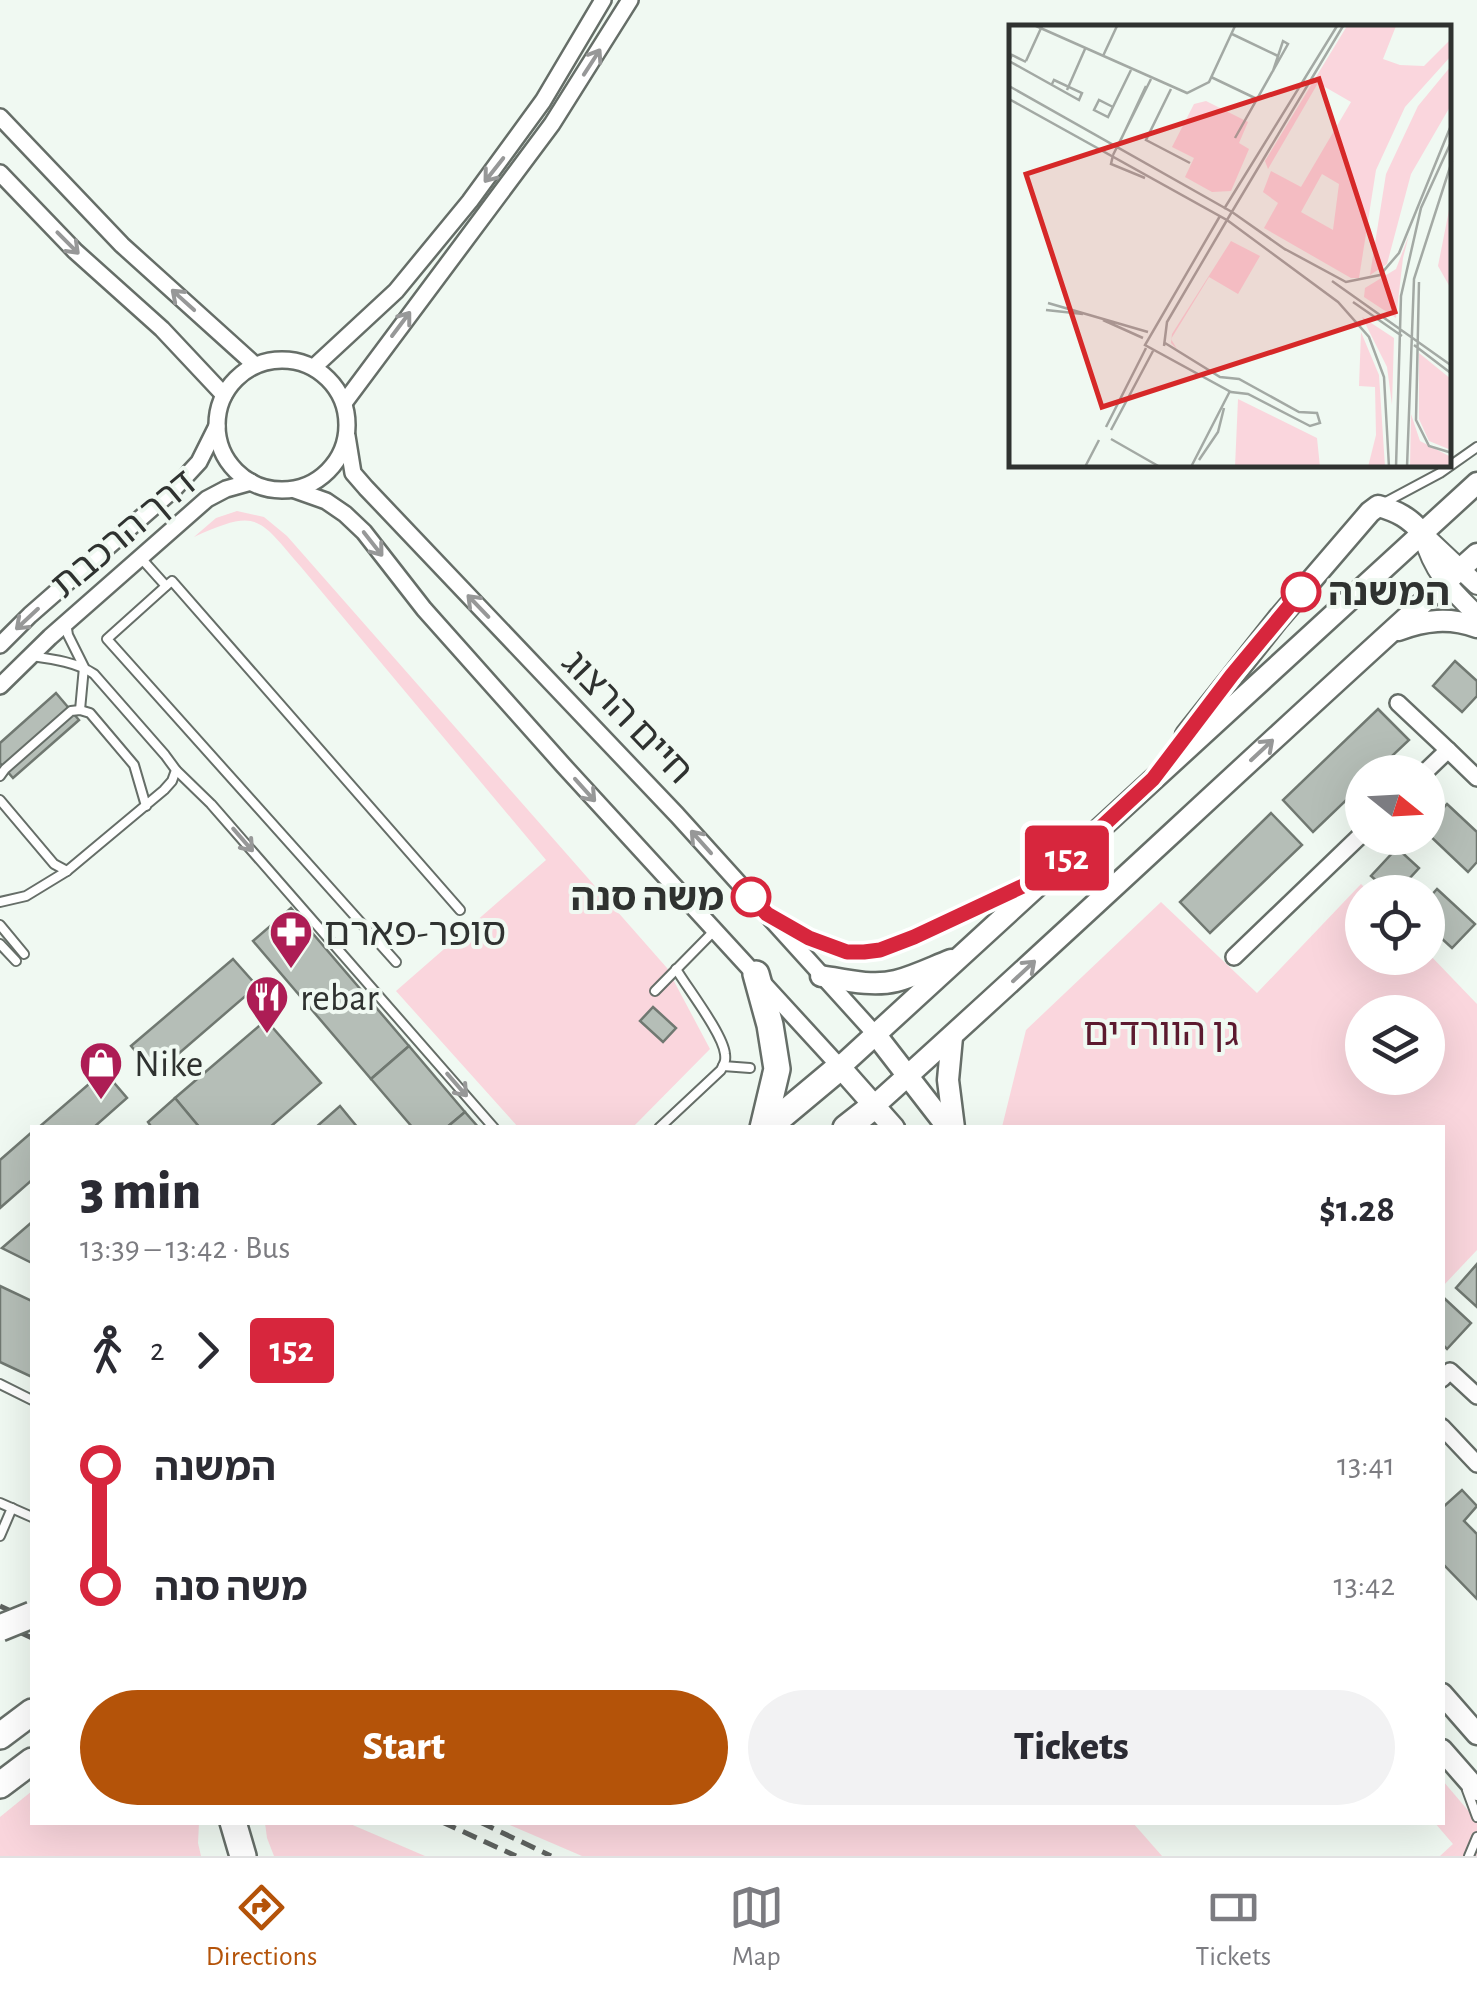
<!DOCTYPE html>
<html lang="en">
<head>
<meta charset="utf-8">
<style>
  :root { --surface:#fff; --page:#f2f2f3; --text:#2b2b33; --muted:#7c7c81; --line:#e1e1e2; --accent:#b45309 }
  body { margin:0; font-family:"Alegreya Sans","Noto Sans Hebrew",sans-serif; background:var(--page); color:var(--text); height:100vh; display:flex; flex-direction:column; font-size:38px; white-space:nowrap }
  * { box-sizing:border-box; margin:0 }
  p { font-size:32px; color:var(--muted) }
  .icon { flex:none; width:55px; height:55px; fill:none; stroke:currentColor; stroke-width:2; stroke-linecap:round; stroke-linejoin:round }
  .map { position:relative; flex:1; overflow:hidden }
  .sheet { position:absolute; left:30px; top:1125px; width:1415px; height:700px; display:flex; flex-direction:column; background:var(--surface); border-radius:0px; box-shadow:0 10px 40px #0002 }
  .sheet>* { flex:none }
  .badge { padding:0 20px; border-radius:8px; font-size:35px; line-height:65px }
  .needle { width:65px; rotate:108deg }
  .fabs { position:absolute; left:1345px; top:755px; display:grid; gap:20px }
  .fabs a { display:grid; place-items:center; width:100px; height:100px; border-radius:50%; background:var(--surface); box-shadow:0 10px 40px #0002; font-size:50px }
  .map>.badge { position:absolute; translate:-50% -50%; box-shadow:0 0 0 5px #fff }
  .legs { display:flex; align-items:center; gap:15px; height:110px; padding:0 50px; font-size:32px }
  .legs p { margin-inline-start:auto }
  .head { display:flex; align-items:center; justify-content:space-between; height:170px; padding:0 50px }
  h1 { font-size:55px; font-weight:800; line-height:75px }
  .button { display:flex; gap:20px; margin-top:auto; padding:20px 50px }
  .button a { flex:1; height:115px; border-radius:60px; background:var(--accent); color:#fff; font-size:40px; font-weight:800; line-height:115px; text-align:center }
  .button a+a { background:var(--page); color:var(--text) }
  ul { padding:0 50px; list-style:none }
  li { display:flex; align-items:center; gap:35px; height:120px; font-size:38px }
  li i { display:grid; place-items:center; width:15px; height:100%; margin:0 12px; background:currentColor }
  li i::after { content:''; width:25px; height:25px; margin:-12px; border:8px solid; border-radius:50%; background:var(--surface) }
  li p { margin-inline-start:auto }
  li:first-child i { background:linear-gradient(#0000 50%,currentColor 0) }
  li:last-child i { background:linear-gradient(currentColor 50%,#0000 0) }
  .dock { display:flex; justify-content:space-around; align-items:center; height:140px; border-top:2px solid var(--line); background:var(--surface); font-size:28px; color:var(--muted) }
  .dock a { display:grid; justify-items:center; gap:5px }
  .dock .on { color:var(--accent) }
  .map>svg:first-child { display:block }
  .green { fill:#fad6dd; fill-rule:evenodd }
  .building { fill:#b5beb7; stroke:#707871; stroke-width:2.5 }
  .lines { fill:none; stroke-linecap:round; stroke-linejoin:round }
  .service-casing { stroke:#666e68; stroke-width:12 }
  .minor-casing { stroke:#666e68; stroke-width:20 }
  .tertiary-casing { stroke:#666e68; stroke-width:22 }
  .secondary-casing { stroke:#666e68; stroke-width:25 }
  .trunk-casing { stroke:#666e68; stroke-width:30 }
  .service { stroke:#fff; stroke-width:8 }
  .minor { stroke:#fff; stroke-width:15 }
  .tertiary { stroke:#fff; stroke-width:18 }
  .secondary { stroke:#fff; stroke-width:20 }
  .trunk { stroke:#fff; stroke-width:25 }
  .rail { stroke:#5e625f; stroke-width:5; stroke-dasharray:15 8; stroke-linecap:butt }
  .trunk-bridge-casing { stroke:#666e68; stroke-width:30; stroke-linecap:butt }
  .trunk-bridge { stroke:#fff; stroke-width:25 }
  .oneway { stroke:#979898 }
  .line-1-casing { stroke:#fff; stroke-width:22 }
  .line-1 { stroke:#d7263d; stroke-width:15 }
  .stop-1-dot { fill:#fff; stroke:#d7263d; stroke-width:5 }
  .labels { text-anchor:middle; stroke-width:8; stroke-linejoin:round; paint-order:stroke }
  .street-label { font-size:38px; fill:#2f3230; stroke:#f0f9f2 }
  .stop-label { font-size:38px; font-weight:bold; fill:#2f3230; stroke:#f0f9f2; text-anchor:start }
  .poi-label { font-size:38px; fill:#2f3230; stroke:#f0f9f2; text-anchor:start }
  .park-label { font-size:38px; fill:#5c1a2f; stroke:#f0f9f2 }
  .inset-road { fill:none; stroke:#a3a9a4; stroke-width:2.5 }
  .view { fill:#d62828; fill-opacity:0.15; stroke:#d62828; stroke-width:5 }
  .inset-edge { fill:none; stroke:#2f3230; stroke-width:5 }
</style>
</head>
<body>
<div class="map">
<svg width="1477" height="1856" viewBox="0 0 1477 1856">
  <rect width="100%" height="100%" fill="#f0f9f2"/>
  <!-- green -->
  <g class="green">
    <path d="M237,511L264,517L287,536L667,968L710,1049L633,1127H518L396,991L546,860L301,567C258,517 258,508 194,537L216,518Z"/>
    <path d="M1361,884L1369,892H1362V958H1428V953L1477,1004V1250L1443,1286L1442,1128L1002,1127L1026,1030L1161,902L1257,993ZM1428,1012V1078H1362V1012Z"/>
    <polygon points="1443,1781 1477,1821 1477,1856 1440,1856 1453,1844 1435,1823 1442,1822"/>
    <polygon points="32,1791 32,1822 199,1823 198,1843 201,1856 0,1856 0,1817"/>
    <polygon points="265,1823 348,1823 425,1856 274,1856 267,1838"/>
    <polygon points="505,1823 1133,1823 1162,1856 582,1856"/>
  </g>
  <!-- building -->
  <g class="building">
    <polygon points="1455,661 1477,681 1477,696 1462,712 1433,686"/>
    <polygon points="56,693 79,720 13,778 0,763 0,743"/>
    <polygon points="1378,709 1409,740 1375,772 1362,772 1362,785 1313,832 1283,800"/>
    <polygon points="1447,804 1477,832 1477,862 1468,872 1428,834 1428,825"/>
    <polygon points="1271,813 1302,845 1210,933 1180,902"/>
    <polygon points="1397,848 1419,868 1397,892 1389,892 1371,876"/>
    <polygon points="1437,889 1475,924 1452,948 1428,926 1428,899"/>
    <polygon points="291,908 409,1046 371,1079 253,941"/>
    <polygon points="233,959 257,986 155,1074 131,1046"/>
    <polygon points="653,1007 676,1028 663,1042 640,1021"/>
    <polygon points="266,1020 321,1083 269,1128 200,1128 175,1098"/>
    <polygon points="409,1046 465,1112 446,1128 413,1128 371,1079"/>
    <polygon points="104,1071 127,1098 93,1128 38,1128"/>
    <polygon points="175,1098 200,1128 152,1128 148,1122"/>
    <polygon points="340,1106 358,1128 315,1128"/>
    <polygon points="465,1112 479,1128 446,1128"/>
    <polygon points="32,1132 32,1180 0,1208 0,1160"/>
    <polygon points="32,1222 32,1263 2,1248"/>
    <polygon points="1477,1264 1477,1307 1456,1288"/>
    <polygon points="0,1286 32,1301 32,1377 0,1362"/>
    <polygon points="1444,1298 1471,1323 1447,1349 1442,1344"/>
    <polygon points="1462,1490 1477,1506 1464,1521 1477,1534 1477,1599 1442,1563 1442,1508"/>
  </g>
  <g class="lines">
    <!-- service casing -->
    <g class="service-casing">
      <g id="service">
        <polyline points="1382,504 1440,473 1477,447"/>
        <polyline points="140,557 166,586 172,581 460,910"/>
        <polyline points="166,586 107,639 396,962"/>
        <polyline points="66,623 68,635 84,667 80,710"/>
        <polyline points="176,770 211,804 494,1128"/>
        <polyline points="0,776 5,769 71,711 80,710 90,713 134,765 146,806"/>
        <polyline points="0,800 54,864 67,871"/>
        <path d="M0,902L26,896L67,871L164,790L172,781L176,770L165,755L94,674C76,662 52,659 31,656"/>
        <path d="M781,923C801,934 822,947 845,951C889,960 988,902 1031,882"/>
        <polyline points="0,925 24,954"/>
        <polyline points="0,944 16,961"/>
        <polyline points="655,991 714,931"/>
        <polyline points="723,1066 750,1068"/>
        <path d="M659,1128L721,1070C724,1063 726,1062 725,1054C723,1034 688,989 676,969"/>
        <polyline points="0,1384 32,1400"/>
        <polyline points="0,1503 32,1517"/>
        <polyline points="0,1536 12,1508"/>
        <polyline points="1467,1790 1477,1817"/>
        <polyline points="1469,1856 1477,1837"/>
      </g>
    </g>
    <!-- minor casing -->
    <g class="minor-casing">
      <g id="minor">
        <polyline points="0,117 122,245 255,365"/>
        <polyline points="0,173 75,251 162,329 224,395"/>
        <circle cx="282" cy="425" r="65"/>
        <polyline points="314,367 396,291 470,201 543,101 603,0"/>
        <polyline points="344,403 552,124 630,0"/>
        <polyline points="347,436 353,473 366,488 677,815 876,1035"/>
        <polyline points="295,490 326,501 345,514 364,532 424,609 563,765 840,1067"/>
        <polyline points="0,645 30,615 174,489 199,462 217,426"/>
        <polyline points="0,686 50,637 207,499 226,489 251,482"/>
        <polyline points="1398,703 1448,750"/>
        <polyline points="1425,772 1448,750 1477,778"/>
        <polyline points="1234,957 1362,834"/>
        <polyline points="1442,1379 1450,1371 1477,1396"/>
        <polyline points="1442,1427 1477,1464"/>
      </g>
    </g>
    <!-- tertiary casing -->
    <g class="tertiary-casing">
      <g id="tertiary">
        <path d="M1422,533C1433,572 1449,588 1477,615"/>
        <polyline points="1423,534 1477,585"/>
      </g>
    </g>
    <!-- secondary casing -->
    <g class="secondary-casing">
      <g id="secondary">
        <path d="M1398,630C1425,620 1449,617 1477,627"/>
        <path d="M1186,735L1278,619L1370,512L1378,506C1397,511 1410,518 1422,533"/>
        <path d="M821,976C845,980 872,987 896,981C915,976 933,967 951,960"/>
        <polyline points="876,1035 948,1128"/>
        <polyline points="952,1037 948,1080 954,1128"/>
        <path d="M874,1106C1077,924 1274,736 1477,554"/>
        <polyline points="894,1128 840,1067 1477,483"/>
        <polyline points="1442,1694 1477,1734"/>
        <polyline points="1442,1750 1477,1790"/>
      </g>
    </g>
    <!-- trunk casing -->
    <g class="trunk-casing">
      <g id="trunk">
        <polyline points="756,974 770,1025 777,1069 763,1128"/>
        <polyline points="767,1128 840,1067"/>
        <polyline points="846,1128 874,1106"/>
        <polyline points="0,1736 32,1712"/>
        <polyline points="0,1785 32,1761"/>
        <polyline points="233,1822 243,1856"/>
      </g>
    </g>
    <!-- service -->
    <use href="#service" class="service"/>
    <!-- minor -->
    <use href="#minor" class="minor"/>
    <!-- tertiary -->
    <use href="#tertiary" class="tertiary"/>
    <!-- secondary -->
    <use href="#secondary" class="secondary"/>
    <!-- trunk -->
    <use href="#trunk" class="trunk"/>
    <!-- rail -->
    <g class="rail">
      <polyline points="0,1606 32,1621"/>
      <polyline points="0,1623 32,1638"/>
      <polyline points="442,1822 516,1856"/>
      <polyline points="480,1822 551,1856"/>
    </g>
    <!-- trunk-bridge casing -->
    <g class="trunk-bridge-casing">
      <polyline id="trunk-bridge" points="0,1628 32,1615"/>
    </g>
    <!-- trunk-bridge -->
    <use href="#trunk-bridge" class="trunk-bridge"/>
  </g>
  <!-- one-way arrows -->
  <defs><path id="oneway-shaft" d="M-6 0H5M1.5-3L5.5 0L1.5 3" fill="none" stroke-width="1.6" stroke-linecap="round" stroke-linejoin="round" transform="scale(2.5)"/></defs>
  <g class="oneway">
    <use href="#oneway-shaft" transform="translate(592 62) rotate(-57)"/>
    <use href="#oneway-shaft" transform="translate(494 170) rotate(128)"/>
    <use href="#oneway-shaft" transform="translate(68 243) rotate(45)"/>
    <use href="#oneway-shaft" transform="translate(183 300) rotate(-138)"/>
    <use href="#oneway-shaft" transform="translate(401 324) rotate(-53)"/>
    <use href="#oneway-shaft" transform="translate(373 544) rotate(52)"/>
    <use href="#oneway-shaft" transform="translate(478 606) rotate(-134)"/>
    <use href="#oneway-shaft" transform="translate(27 619) rotate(137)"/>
    <use href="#oneway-shaft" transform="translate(1262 750) rotate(-43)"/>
    <use href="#oneway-shaft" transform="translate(585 790) rotate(48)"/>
    <use href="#oneway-shaft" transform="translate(243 840) rotate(49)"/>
    <use href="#oneway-shaft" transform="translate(701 842) rotate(-132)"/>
    <use href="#oneway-shaft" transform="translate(1024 971) rotate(-43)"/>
    <use href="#oneway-shaft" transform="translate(457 1085) rotate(49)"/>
  </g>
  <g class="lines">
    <!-- line-1 casing -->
    <g class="line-1-casing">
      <polyline id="line-1" points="751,897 767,914 809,938 847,952 864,952 880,950 914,937 1053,872 1153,779 1232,675 1301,592"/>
    </g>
    <!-- line-1 -->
    <use href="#line-1" class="line-1"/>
  </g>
  <!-- icons -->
  <defs>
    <g id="pharmacy-pin" transform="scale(2.25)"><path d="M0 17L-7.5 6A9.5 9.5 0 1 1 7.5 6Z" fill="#ad1d55" stroke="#f0f9f2"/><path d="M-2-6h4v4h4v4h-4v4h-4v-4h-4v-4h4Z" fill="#fff"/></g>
    <g id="restaurant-pin" transform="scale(2.25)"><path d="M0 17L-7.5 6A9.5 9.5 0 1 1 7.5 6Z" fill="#ad1d55" stroke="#f0f9f2"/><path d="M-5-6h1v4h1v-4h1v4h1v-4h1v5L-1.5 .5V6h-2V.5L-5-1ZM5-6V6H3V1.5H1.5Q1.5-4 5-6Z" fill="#fff"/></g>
    <g id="shop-pin" transform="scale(2.25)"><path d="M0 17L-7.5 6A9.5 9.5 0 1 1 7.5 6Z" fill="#ad1d55" stroke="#f0f9f2"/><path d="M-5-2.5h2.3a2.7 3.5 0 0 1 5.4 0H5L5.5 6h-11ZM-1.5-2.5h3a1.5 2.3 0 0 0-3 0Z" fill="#fff"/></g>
  </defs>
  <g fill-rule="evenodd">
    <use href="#pharmacy-pin" x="291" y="932"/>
    <use href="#restaurant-pin" x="267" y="997"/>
    <use href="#shop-pin" x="101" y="1063"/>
  </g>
  <!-- markers -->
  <g class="stop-1-dot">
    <circle cx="1301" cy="592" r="18"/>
    <circle cx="751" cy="897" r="18"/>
  </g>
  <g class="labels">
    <!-- street labels -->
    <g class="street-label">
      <text transform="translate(123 533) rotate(-40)" y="13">דרך הרכבת</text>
      <text transform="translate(628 716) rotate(46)" y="13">חיים הרצוג</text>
    </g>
    <!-- stop labels -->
    <g class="stop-label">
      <text x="1328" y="605">המשנה</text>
      <text x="724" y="910" text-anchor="end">משה סנה</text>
    </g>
    <!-- poi labels -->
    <g class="poi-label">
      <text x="324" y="945">סופר-פארם</text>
      <text x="300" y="1010">rebar</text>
      <text x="134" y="1076">Nike</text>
    </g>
    <!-- park labels -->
    <g class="park-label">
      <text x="1161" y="1045">גן הוורדים</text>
    </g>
  </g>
  <!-- overview -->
  <g transform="translate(1009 25)">
    <rect width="442" height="442" fill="#f0f9f2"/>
    <path d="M338,1H387L374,34L391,40L415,41L442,14V31L396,82L367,145L350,253H342L255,203L269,178L254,167L262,146L292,162L342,77L309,58L259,144L256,136ZM313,149L330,159L324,205L292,187ZM442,41V80L402,149L378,239L361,250L377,149L409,81ZM197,76L239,97L230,118L240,124L222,166L203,167L176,152L185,133L163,122L185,79ZM442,175L443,264H442L429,241ZM400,210L394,233L387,293L355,272L356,263L387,244ZM222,216L251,231L229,269L200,252L162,314L168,324L162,318L163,309ZM353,292L385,313L383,380L378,342ZM352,307L370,350L376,442H359L367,410L366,362L350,361ZM410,328L442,354V425L420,416L410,394ZM229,374L308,413L311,442H226ZM402,389L411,416L442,432L443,442H401Z" fill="#fad6dd" fill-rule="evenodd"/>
    <path class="inset-road" d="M27,1L178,68L200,57L226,1M223,9L269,31M94,31L108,1M17,36L33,1M17,37L3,30L0,36L70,75L73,68L45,55L43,59M202,52L248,74M0,61L223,187M162,64L137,115L181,138M58,65L76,24M0,74L218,195L334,1M104,82L90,75L85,85L99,92L122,45M226,113L279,19L274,16L264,46M108,123L137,61M104,130L142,54M104,130L102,139L136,153M215,184L328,1M223,187L277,225M218,195L329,277L360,312L375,352L380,442M274,223L337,257L371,250L390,228L443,98M323,256L443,341M410,257L407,395L420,421L443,428M344,277L393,311M39,278L139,307M37,285L74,289M94,295L134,313M156,318L211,352L230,354L290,387L308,388L311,398L301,401L239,369L222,367L136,320L211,191M405,320L443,349M155,321L158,297L218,195M97,402L137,323M102,405L144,326M102,414L151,442M190,435L209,407L215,383M76,442L90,415M182,442L221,366M387,442L392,271L412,183L443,115M398,442L405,254L443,136"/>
    <path class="view" d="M310,54L386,287L93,382L17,149Z"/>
    <rect width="442" height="442" class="inset-edge"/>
  </g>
</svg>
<div class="fabs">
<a><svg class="needle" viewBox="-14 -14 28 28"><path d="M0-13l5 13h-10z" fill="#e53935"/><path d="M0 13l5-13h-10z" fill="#7c7c81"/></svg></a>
<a><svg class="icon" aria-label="locate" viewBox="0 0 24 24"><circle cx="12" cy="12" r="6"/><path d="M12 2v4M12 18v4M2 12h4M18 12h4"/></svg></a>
<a><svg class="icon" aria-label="layers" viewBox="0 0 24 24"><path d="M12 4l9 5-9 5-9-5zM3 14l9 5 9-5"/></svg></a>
</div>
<b class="badge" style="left:1067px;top:858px;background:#d7263d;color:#fff">152</b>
<section class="sheet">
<div class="head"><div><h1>3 min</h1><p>13:39 – 13:42 · Bus</p></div><b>$1.28</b></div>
<div class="legs"><svg class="icon" aria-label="walk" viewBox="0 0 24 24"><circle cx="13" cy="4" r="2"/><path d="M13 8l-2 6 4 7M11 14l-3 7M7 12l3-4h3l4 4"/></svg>2<svg class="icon" aria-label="forward" viewBox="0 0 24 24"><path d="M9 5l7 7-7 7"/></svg><b class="badge" style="background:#d7263d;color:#fff">152</b></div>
<ul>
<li><i style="color:#d7263d"></i><b>המשנה</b><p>13:41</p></li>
<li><i style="color:#d7263d"></i><b>משה סנה</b><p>13:42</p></li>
</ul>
<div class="button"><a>Start</a><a>Tickets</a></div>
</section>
</div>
<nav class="dock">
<a class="on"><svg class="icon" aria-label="directions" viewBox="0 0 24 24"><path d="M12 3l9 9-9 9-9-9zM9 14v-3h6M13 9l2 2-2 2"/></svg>Directions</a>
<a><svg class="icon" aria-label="map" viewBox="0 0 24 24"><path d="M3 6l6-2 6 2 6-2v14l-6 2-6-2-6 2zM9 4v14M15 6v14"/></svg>Map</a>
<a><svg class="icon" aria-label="tickets" viewBox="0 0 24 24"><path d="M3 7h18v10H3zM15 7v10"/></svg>Tickets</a>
</nav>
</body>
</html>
